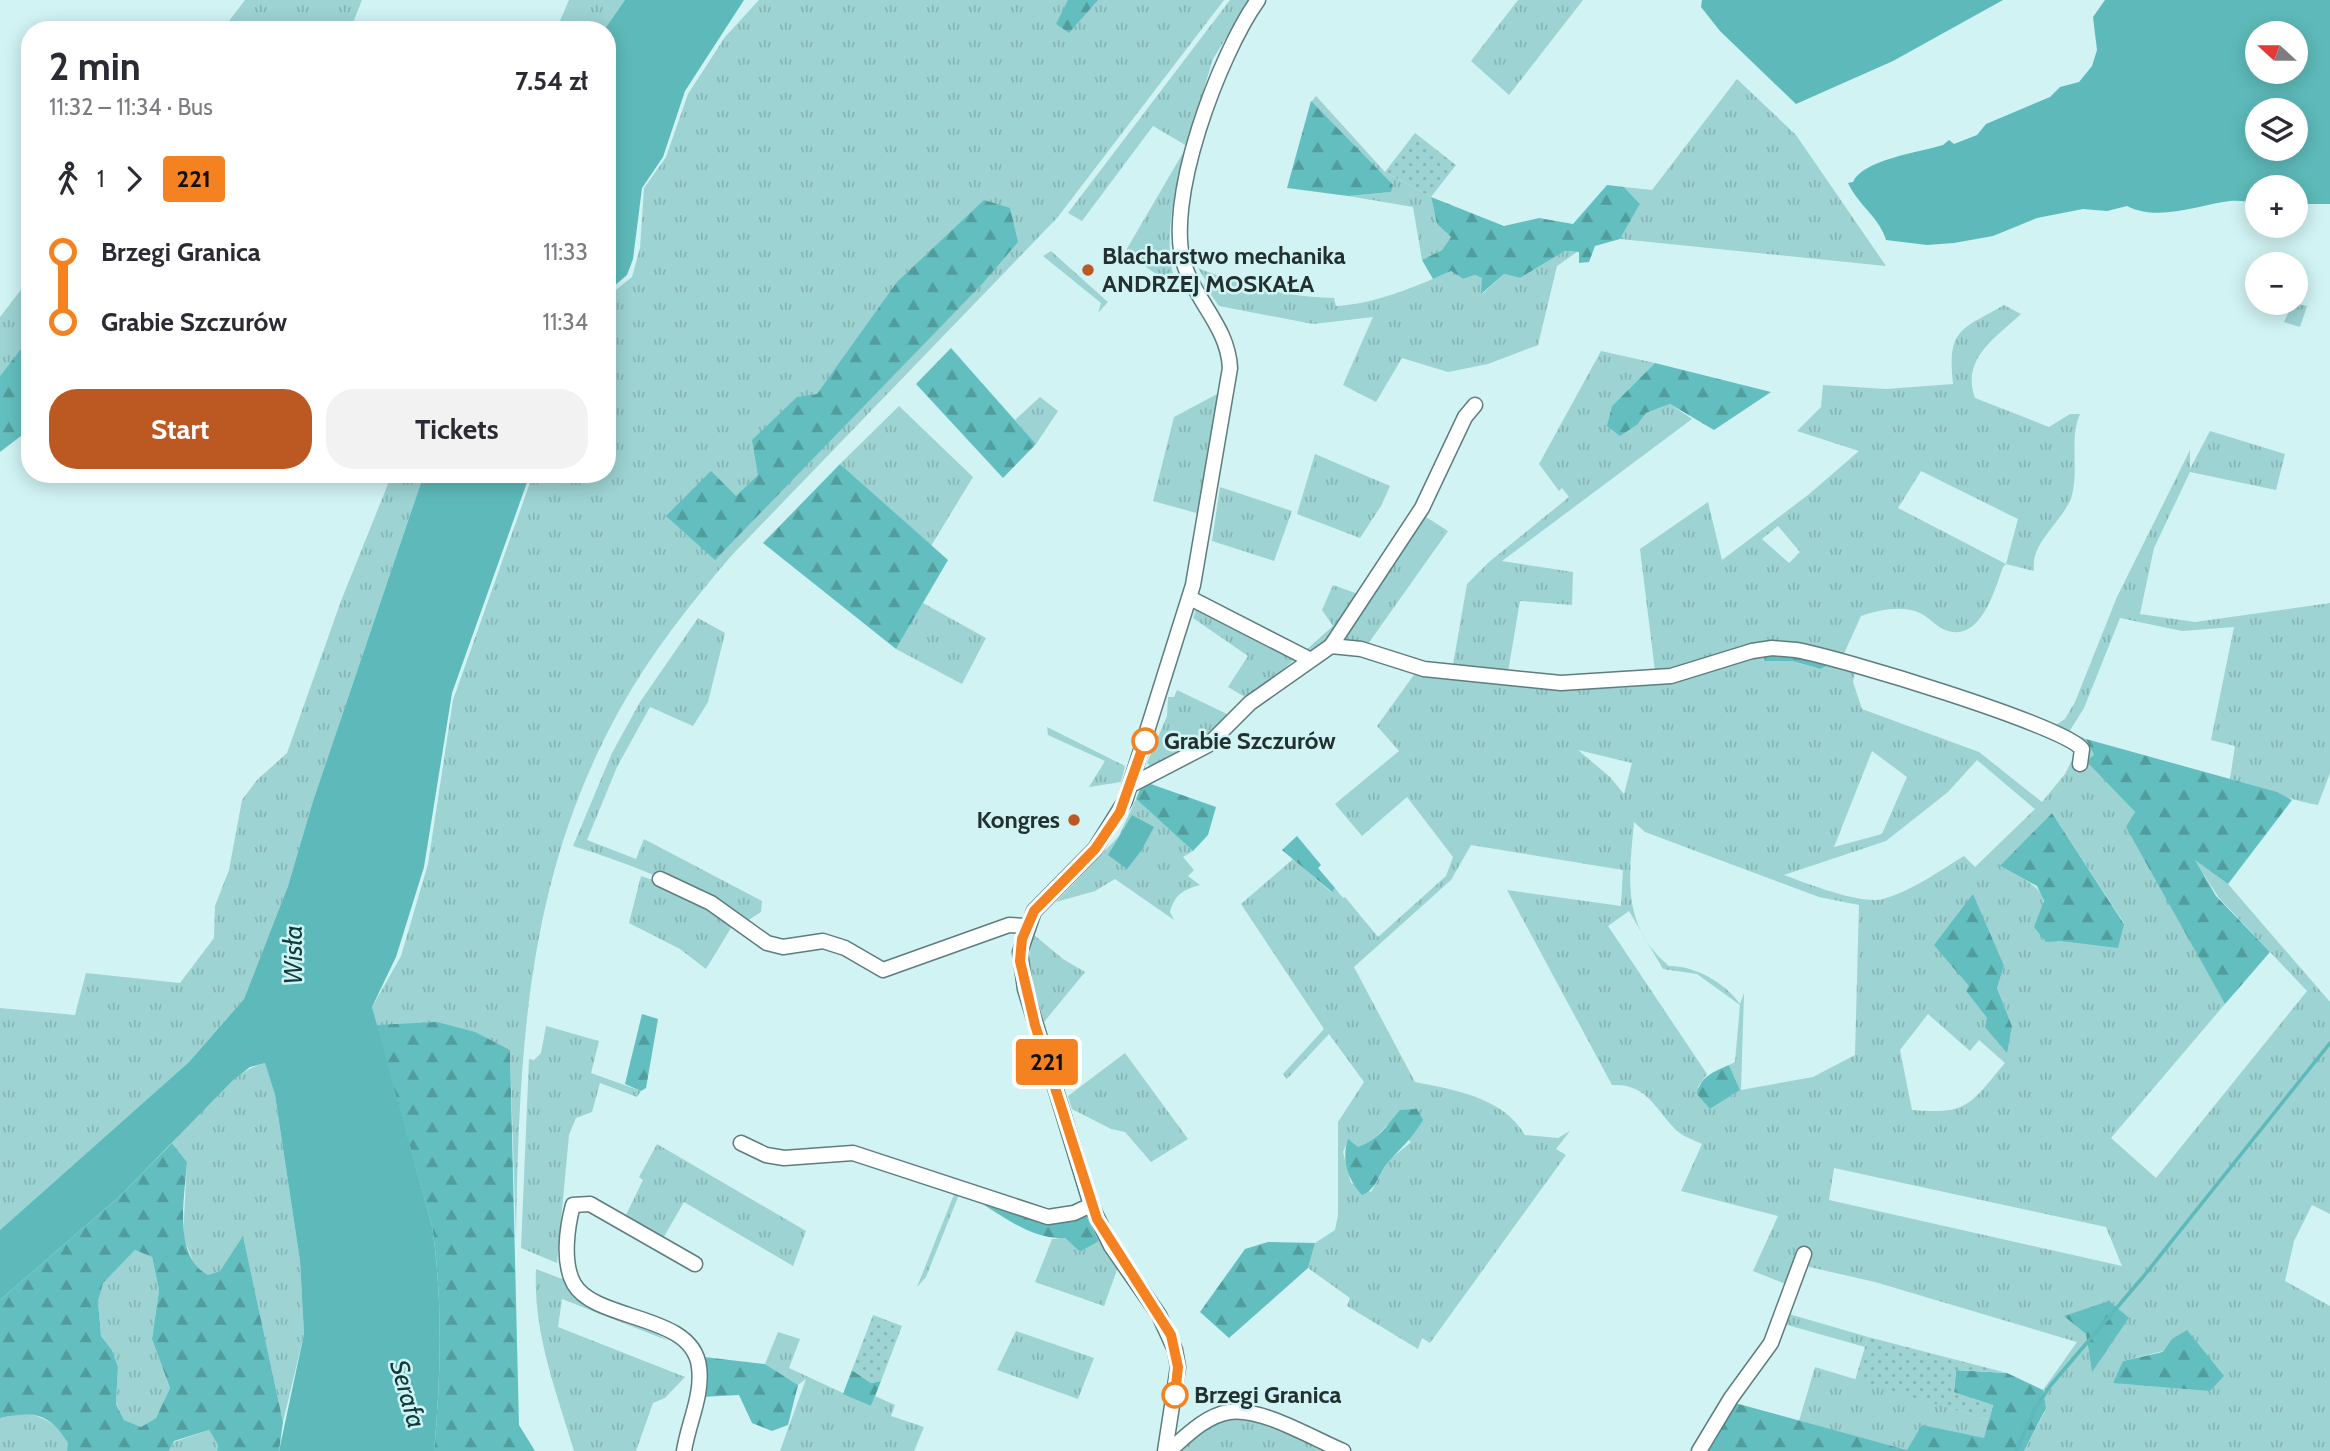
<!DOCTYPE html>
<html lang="en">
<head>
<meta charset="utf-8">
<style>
  :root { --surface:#fff; --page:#f2f2f3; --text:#2b2b33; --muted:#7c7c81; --accent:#bc5922 }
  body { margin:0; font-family:Cabin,sans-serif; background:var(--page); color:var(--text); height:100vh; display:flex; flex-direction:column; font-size:26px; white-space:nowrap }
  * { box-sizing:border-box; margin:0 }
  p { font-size:23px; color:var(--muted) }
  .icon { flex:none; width:38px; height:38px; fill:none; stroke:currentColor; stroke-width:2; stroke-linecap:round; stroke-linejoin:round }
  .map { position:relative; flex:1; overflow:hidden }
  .sheet { position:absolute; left:21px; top:21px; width:595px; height:462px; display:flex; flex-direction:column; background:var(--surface); border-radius:28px; box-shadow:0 4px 18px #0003 }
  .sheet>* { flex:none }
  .badge { padding:0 14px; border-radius:5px; font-size:24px; line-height:46px }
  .needle { width:46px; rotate:291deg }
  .fabs { position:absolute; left:2245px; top:21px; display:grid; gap:14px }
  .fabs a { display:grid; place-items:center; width:63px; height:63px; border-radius:50%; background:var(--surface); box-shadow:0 4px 18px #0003; font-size:35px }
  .map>.badge { position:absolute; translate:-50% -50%; box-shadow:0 0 0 4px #fff }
  .legs { display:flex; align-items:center; gap:10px; height:77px; padding:0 28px; font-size:23px }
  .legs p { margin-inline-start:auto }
  .overview { display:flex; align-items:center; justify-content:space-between; height:119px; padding:0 28px }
  h1 { font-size:38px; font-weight:700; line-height:52px }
  .action { display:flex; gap:14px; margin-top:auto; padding:14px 28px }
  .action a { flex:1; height:80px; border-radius:28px; background:var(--accent); color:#fff; font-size:28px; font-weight:700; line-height:80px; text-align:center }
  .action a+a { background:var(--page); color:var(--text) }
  ul { padding:0 28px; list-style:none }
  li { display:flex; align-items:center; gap:24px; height:70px; font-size:26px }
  li i { display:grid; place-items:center; width:10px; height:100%; margin:0 9px; background:currentColor }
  li i::after { content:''; width:18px; height:18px; margin:-9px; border:5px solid; border-radius:50%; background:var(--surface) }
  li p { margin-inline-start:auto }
  li:first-child i { background:linear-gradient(#0000 50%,currentColor 0) }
  li:last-child i { background:linear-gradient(currentColor 50%,#0000 0) }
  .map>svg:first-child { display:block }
  .grass { fill:url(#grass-tufts); fill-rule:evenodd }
  .forest { fill:url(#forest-firs); fill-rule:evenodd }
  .garden { fill:url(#garden-dots) }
  .pitch { fill:#9dd3d3 }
  .water { fill:#5ebaba; fill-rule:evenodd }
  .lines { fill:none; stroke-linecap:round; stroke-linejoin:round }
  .stream { stroke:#5ebaba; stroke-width:3.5 }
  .minor-casing { stroke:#5e7d7d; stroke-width:17 }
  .minor { stroke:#fff; stroke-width:14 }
  .line-1-casing { stroke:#fff; stroke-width:16 }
  .line-1 { stroke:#f58220; stroke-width:10 }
  .poi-dot { fill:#bc5922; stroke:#d1f3f3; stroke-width:2.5 }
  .stop-1-dot { fill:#fff; stroke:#f58220; stroke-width:3.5 }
  .labels { text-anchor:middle; stroke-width:5; stroke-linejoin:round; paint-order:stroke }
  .poi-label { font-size:24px; font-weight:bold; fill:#233030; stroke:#d1f3f3; text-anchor:start }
  .stop-label { font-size:24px; font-weight:bold; fill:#233030; stroke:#d1f3f3; text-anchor:start }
  .water-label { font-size:26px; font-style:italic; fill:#0f3b3c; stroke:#d1f3f3 }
</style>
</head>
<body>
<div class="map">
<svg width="2330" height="1451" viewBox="0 0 2330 1451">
  <defs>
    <pattern id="grass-tufts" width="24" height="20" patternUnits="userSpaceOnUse" patternTransform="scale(1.75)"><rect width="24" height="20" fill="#9dd3d3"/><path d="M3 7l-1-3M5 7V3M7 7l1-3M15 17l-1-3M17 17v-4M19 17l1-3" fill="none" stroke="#87b5b5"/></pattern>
    <pattern id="forest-firs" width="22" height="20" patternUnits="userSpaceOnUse" patternTransform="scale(1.75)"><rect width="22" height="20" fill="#63bfbf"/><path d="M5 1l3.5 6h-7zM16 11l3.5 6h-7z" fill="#519c9c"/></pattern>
    <pattern id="garden-dots" width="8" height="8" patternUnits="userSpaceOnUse" patternTransform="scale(1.75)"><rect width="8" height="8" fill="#9dd3d3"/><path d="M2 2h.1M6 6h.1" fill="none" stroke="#87b5b5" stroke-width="1.8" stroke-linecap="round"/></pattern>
  </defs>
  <rect width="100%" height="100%" fill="#d1f3f3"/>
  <!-- grass -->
  <g class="grass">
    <polygon points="245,0 362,0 350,30 222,30"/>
    <polygon points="569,0 625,0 604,30 556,30"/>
    <path d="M759,0H1224L1057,218L732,555C691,603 651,653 620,709C526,878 519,1051 516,1239L510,1050L437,1025H376L372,1007L401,956L428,864L453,700L533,474H607V297L632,277L640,248L644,188L666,157L688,94L725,37Z"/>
    <path d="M1230,0H1249L1213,59L1206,82C1191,135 1155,232 1176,283L1166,281L1125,252L1187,146L1153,126L1082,221L1068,213Z"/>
    <polygon points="1518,0 1583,0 1509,95 1471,61"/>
    <polygon points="1737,79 1796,135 1886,266 1620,239 1640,204 1624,187 1652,190"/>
    <polygon points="1316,96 1385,172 1431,197 1437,224 1451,237 1442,250 1422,260 1413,207 1348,196 1390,192 1311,102"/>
    <polygon points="1051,251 1108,302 1098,313 1101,303 1043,256"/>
    <path d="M1565,251L1577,252L1557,266L1538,345L1488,364L1448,372L1402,358L1376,402L1343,385L1373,317L1313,324L1219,306L1204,285L1206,281L1198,268C1243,286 1285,297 1334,298L1336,306C1375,304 1415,287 1451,271L1463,279L1475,275L1482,278V294L1504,274L1520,278Z"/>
    <polygon points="30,278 30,337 0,376 0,317"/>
    <polygon points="2293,303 2307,306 2300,327 2284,322"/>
    <path d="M2004,305L2021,314C1995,338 1961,359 1975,398L2049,427L2070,414H2080C2069,439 2079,468 2072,495C2064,522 2030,541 2034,571L2006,564L2003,567C1995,589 1981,641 1948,631C1937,628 1930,618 1920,613C1902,605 1879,610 1861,616L1842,658L1805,647L1655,671L1640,549L1708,502L1722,560L1808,495L1859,451L1797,431L1821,407L1823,385L1886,389L1953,384C1947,328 1961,330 2004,305ZM1921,471L2018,519L2006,564L1898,508ZM1778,526L1800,552L1789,563L1762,539Z"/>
    <polygon points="1601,351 1655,363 1612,406 1638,424 1646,413 1670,404 1692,419 1502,561 1573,572 1572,605 1520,601 1508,672 1453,665 1467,584 1489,562 1569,497 1562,488 1559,491 1539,464"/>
    <polygon points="1219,393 1200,514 1153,501 1174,417"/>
    <polygon points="1040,397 1058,411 1036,444 1015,420"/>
    <polygon points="899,406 973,477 931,546 840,464"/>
    <path d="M2210,431L2285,454L2276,490L2190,472L2154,548L2140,614L2195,622L2330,603V773L2318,805C2288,800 2260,787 2230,779L2235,746L2211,740L2234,627L2182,631L2120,618L2084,708L2069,732L2086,739L2094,755L2086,761L2135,812L2127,827L2225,1004L2111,1138L2156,1178L2307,991L2219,898L2193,858L2228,884L2330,1002V1214L2312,1205L2294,1241L2285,1281L2330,1306V1451H2024L2046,1409L2043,1390L2077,1342L1875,1282L1796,1264L1788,1285L1753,1271L1778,1216L1681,1191L1702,1144C1694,1140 1684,1137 1677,1131C1655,1109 1647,1083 1612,1085L1507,890L1621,906L1623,870L1471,845L1451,880L1354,967L1415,1082C1454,1090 1503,1097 1525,1135L1558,1138L1570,1131L1556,1149L1566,1155L1430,1343L1422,1338L1418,1349L1347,1306L1350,1298L1308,1268L1315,1243L1335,1230L1338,1215V1122L1364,1082L1329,1034L1287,1079L1283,1074L1324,1029L1241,904L1293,859L1331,892L1335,888L1343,898L1345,897L1378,937L1446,876L1453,857L1407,797L1362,836L1335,804L1399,751L1377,726L1416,672C1505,681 1597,699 1685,679C1711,673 1737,662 1762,654L1765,661H1792L1821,669L1828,664L1855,672L1853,682L1862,709L1979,752L2042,802L2065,774L2077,750L2054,726L2065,719L2075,702L2117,597L2190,450V469ZM1578,750L1632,763L1624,794L1610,777ZM1872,751L1907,777L1882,834L1834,847ZM1977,760L2035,809L1975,867L1964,856C1939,871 1912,891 1883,899C1861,905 1806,883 1784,875L1886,841L1948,792ZM2052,813L2124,923L2046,942C2044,889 2049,892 2001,867ZM1634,822L1645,832L1819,897L1859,905L1855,1055L1813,1077L1741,1090L1744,993L1740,1004C1724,982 1695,966 1669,966C1621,926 1629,877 1634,822ZM1629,911L1663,969L1697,974L1740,1005L1735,1062L1729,1065L1740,1090L1710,1109L1698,1087L1707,1074L1608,926ZM2004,966L1997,988L2012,1026L1987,1018L1966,991ZM1928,1014L1970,1051L1979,1040L2005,1063C1970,1104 1969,1115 1912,1110L1900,1050ZM1388,1124L1411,1142L1388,1161L1371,1192L1351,1183L1343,1152L1348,1140L1358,1148L1372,1142ZM1834,1168L2106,1227L2122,1266L1829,1200ZM2065,1316L2129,1318L2092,1371L2086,1334ZM2163,1351L2114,1383L2123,1361Z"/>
    <polygon points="1315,454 1390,486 1381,506 1360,538 1297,514"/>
    <polygon points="392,474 424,474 313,801 288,886 244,999 189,1062 0,1230 0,1008 75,1015 86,973 180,983 214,938 215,906 229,870 242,800 257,780 287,753 341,601"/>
    <polygon points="1443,478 1426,517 1448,531 1368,644 1343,638"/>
    <polygon points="1220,487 1292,511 1274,561 1212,541"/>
    <path d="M1333,585L1358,594C1344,617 1333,645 1305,651L1333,626L1322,610Z"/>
    <polygon points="923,603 986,638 962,684 896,649"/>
    <polygon points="1197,606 1295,659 1251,697 1245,697 1228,687 1248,656 1193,618"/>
    <path d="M698,618L725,633L708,702L693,726L650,707L617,767L587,840L636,859L644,839L762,901L761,912L747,921C689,888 637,866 573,846L612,753L640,702Z"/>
    <polygon points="1177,690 1229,715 1180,757 1152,768 1147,763 1167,716 1168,697 1174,697"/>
    <polygon points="1047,727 1125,766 1121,782 1089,787 1105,761 1048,735"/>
    <path d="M1136,799L1193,851L1183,857L1194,870L1188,876L1200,885C1183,890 1175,894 1170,912L1174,920L1115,879L1095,891L1056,902L1119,836Z"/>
    <polygon points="641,876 676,888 734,923 706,969 680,949 629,923"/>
    <path d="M1033,934L1063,959L1085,972L1044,1022C1036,994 1023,963 1033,934Z"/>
    <polygon points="546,1026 599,1041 591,1073 641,1091 637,1097 600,1083 592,1112 576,1118 569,1135 557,1263 521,1248 529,1059 534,1060 541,1053"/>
    <polygon points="1125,1053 1188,1139 1151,1162 1125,1132 1111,1129 1072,1109 1068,1096"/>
    <path d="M265,1063L275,1095L300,1261L304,1334L283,1422L243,1237L220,1271L208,1275L196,1269L183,1236L187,1162L172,1143C199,1115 227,1073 265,1063Z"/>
    <polygon points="657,1144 806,1231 793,1266 684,1202 662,1240 624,1219 643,1180 639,1177"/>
    <polygon points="955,1192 960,1192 926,1277 917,1287"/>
    <polygon points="1065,1238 1080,1252 1099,1241 1118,1267 1104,1306 1035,1282 1052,1239"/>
    <polygon points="135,1250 152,1257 159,1290 152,1339 170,1388 156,1418 141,1427 124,1420 116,1403 118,1367 112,1350 101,1336 98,1301 102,1283"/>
    <path d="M536,1269L565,1280L669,1341L562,1299L558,1327L685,1377L665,1398L653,1403L636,1451H574C556,1390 533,1333 536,1269Z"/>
    <polygon points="1789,1314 1868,1337 1865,1347 1784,1324"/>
    <polygon points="1016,1331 1094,1358 1078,1399 997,1370"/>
    <polygon points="778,1332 800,1339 789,1368 871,1406 875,1396 895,1405 891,1416 924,1427 914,1451 780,1451 806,1379 798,1385 765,1364"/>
    <polygon points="1815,1367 1989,1420 1984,1439 1907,1450 1799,1421"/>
    <path d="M25,1413C47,1418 57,1424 69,1443L67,1451H0V1418Z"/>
    <path d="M1242,1417L1330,1451H1179C1200,1433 1214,1419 1242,1417Z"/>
    <polygon points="209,1430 218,1445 217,1451 169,1451 174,1442"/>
  </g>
  <!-- forest -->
  <g class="forest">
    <polygon points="1068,0 1098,0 1069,33 1056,24"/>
    <polygon points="1311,101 1393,185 1391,192 1348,196 1287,188"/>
    <polygon points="1607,185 1624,187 1640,204 1620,239 1595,246 1589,262 1579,263 1579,252 1565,251 1520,278 1504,274 1481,294 1482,278 1475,275 1463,279 1451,271 1433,279 1422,260 1442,250 1451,237 1437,224 1431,197 1504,226 1539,218 1573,224"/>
    <polygon points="984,200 1010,208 1018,242 983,283 715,560 666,516 711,471 736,496 758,475 752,440 797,397 817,394 897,282"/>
    <polygon points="30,337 30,429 0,452 0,376"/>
    <polygon points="951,348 1036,444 1003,478 916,384"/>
    <polygon points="1655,363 1771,392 1714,430 1670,404 1646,413 1638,424 1620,436 1607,426 1612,406"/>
    <polygon points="840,464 948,560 896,649 763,543"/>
    <polygon points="1781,652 1829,664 1821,669 1792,661 1765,661 1762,654"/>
    <polygon points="2086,739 2277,792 2292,800 2228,884 2195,860 2216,896 2270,952 2225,1004 2126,827 2135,812 2086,761 2094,755"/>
    <polygon points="1148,783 1216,807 1208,835 1193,851 1136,799 1141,787"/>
    <polygon points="2052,813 2124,924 2118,948 2061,941 2046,942 2034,927 2044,901 2037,886 2000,866"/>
    <polygon points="1297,836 1321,865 1318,868 1335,888 1332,892 1282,850"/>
    <polygon points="1973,894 2004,966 1997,988 2012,1026 2007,1053 1985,1027 1987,1018 1966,991 1969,986 1934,945"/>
    <polygon points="642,1014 658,1019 646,1088 641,1091 625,1084"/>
    <path d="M437,1022L475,1032L510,1050L519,1425L535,1451H434C441,1377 443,1299 432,1226L376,1025Z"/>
    <path d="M1729,1065L1740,1090L1710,1109L1697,1094C1701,1076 1713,1072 1729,1065Z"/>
    <path d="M1417,1109L1423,1120C1413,1137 1403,1146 1390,1160C1379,1171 1378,1189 1362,1195C1348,1180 1341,1159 1348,1139L1358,1147C1379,1140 1386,1126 1400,1110Z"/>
    <path d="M172,1143L187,1162C185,1196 172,1256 208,1275L220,1271L243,1236L283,1422L279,1451H217L218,1445L209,1430L174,1441L169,1451H67L68,1443C49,1412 33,1411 0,1418V1300L119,1197ZM135,1250L152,1257L159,1290L152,1339L170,1388L156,1418L141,1427L124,1420L116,1404L118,1367L112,1350L101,1336L98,1301L103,1283Z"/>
    <path d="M968,1195L1056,1223L1086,1215L1099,1241L1080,1252L1065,1238C1031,1241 996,1211 968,1195Z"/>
    <polygon points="1268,1242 1315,1243 1308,1268 1229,1338 1200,1312 1245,1249"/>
    <polygon points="2109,1301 2129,1318 2092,1372 2086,1334 2064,1316"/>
    <polygon points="2187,1330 2224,1376 2210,1391 2113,1383 2123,1361 2163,1352 2172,1339"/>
    <polygon points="704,1357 765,1364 798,1385 788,1425 772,1431 752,1423 739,1395 700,1397"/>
    <polygon points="852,1370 871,1383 881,1381 871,1406 843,1394"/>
    <polygon points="1956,1370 2007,1373 2043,1390 2046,1408 2024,1451 1706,1451 1735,1403 1907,1450 1922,1425 1984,1438 1993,1405 1954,1393"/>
  </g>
  <!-- garden -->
  <g class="garden">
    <polygon points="1415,133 1456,165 1431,197 1385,172"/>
    <polygon points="873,1315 902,1326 881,1381 871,1383 852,1370"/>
    <polygon points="1868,1337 2007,1373 1956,1370 1954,1392 1993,1405 1989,1420 1855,1380"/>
  </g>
  <!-- pitch -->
  <polygon class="pitch" points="1426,522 1444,535 1420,566 1403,553"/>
  <!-- water -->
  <g class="water">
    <polygon points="625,0 744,0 685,91 663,157 642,188 633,259 627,275 607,292 607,30 604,30"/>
    <polygon points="1702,0 2003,0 1893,61 1796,104 1720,31 1701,7"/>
    <path d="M2105,0H2330V204H2296V187H2258L2257,202C2249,202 2239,200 2230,201C2197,205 2159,222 2127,206L2107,211L2083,209L2037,218L1993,236L1954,243L1927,245L1886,240C1880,218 1858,205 1848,183L1853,182C1862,160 1920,152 1943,145L1949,140L1954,144L1977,135L1986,124L2050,97L2060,87L2079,82L2092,66L2097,50L2093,17ZM2296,33V72H2258V33ZM2296,110V149H2258V110Z"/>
    <path d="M424,474H530L452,693L424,867L396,957L372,1007L432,1226C443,1299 441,1377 434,1451H279L304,1334L300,1261L275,1095L265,1063L250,1067L232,1081L119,1197L0,1300V1230L189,1062L244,999L288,886L313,801Z"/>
    <polygon points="1132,815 1154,827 1141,851 1127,869 1108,855"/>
  </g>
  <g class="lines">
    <!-- stream -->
    <polyline class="stream" points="2016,1451 2035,1409 2050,1386 2143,1277 2330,1043"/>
    <!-- minor casing -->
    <g class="minor-casing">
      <g id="minor">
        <polyline points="1190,598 1309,659"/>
        <polyline points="1331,646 1422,508 1465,417 1475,405"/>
        <path d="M1131,785L1208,745L1250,703L1331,646L1361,649L1424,669L1561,683L1671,676L1752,651L1772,648L1796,650C1837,657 2063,725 2082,749L2080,764"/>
        <polyline points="660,879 711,903 767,943 783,947 823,941 845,948 883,970 1009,925 1026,926"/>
        <polyline points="741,1143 766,1155 784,1158 853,1153 1048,1217 1074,1213 1091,1205"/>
        <path d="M684,1451C688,1424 703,1395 699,1367C693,1313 596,1322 574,1284C562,1263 567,1227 573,1205L590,1204L695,1264"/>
        <path d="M1165,1451L1178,1367L1175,1350L1159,1315L1111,1246L1091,1205L1025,989L1020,952L1034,911L1095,849L1125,801L1193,585L1230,368C1228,328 1198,304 1185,267C1162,204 1220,53 1258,0"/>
        <path d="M1169,1451C1186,1436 1205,1416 1229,1412C1261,1407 1312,1438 1343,1451"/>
        <polyline points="1699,1451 1731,1398 1771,1343 1804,1254"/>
      </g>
    </g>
    <!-- minor -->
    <use href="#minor" class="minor"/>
  </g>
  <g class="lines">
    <!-- line-1 casing -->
    <g class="line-1-casing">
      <polyline id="line-1" points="1145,741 1120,812 1095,849 1034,911 1022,939 1020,961 1035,1025 1097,1219 1171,1335 1178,1367 1175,1395"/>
    </g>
    <!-- line-1 -->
    <use href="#line-1" class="line-1"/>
  </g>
  <!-- markers -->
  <g class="poi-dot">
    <circle cx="1088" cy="270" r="7"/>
    <circle cx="1074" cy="820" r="7"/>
  </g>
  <g class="stop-1-dot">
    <circle cx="1145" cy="741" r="12"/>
    <circle cx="1175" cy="1395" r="12"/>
  </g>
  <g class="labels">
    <!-- poi labels -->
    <g class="poi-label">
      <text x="1102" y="264">Blacharstwo mechanika<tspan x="1102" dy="28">ANDRZEJ MOSKAŁA</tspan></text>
      <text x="1060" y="828" text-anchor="end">Kongres</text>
    </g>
    <!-- stop labels -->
    <g class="stop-label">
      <text x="1164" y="749">Grabie Szczurów</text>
      <text x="1194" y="1403">Brzegi Granica</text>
    </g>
    <!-- water labels -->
    <g class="water-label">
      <text transform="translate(293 955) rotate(-90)" y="9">Wisła</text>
      <text transform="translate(408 1394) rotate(74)" y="9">Serafa</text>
    </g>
  </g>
</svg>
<div class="fabs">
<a><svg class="needle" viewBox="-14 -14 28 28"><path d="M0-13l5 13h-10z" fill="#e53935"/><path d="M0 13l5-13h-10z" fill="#7c7c81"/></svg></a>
<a><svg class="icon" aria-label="layers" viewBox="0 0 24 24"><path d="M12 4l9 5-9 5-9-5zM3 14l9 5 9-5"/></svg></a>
<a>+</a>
<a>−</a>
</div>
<b class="badge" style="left:1047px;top:1062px;background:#f58220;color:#111">221</b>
<section class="sheet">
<div class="overview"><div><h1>2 min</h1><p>11:32 – 11:34 · Bus</p></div><b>7.54 zł</b></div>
<div class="legs"><svg class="icon" aria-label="walk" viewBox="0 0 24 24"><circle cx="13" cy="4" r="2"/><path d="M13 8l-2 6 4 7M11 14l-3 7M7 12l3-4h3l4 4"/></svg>1<svg class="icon" aria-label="forward" viewBox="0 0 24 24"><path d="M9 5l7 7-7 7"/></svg><b class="badge" style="background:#f58220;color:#111">221</b></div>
<ul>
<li><i style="color:#f58220"></i><b>Brzegi Granica</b><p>11:33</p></li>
<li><i style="color:#f58220"></i><b>Grabie Szczurów</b><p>11:34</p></li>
</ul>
<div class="action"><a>Start</a><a>Tickets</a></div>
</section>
</div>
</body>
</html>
